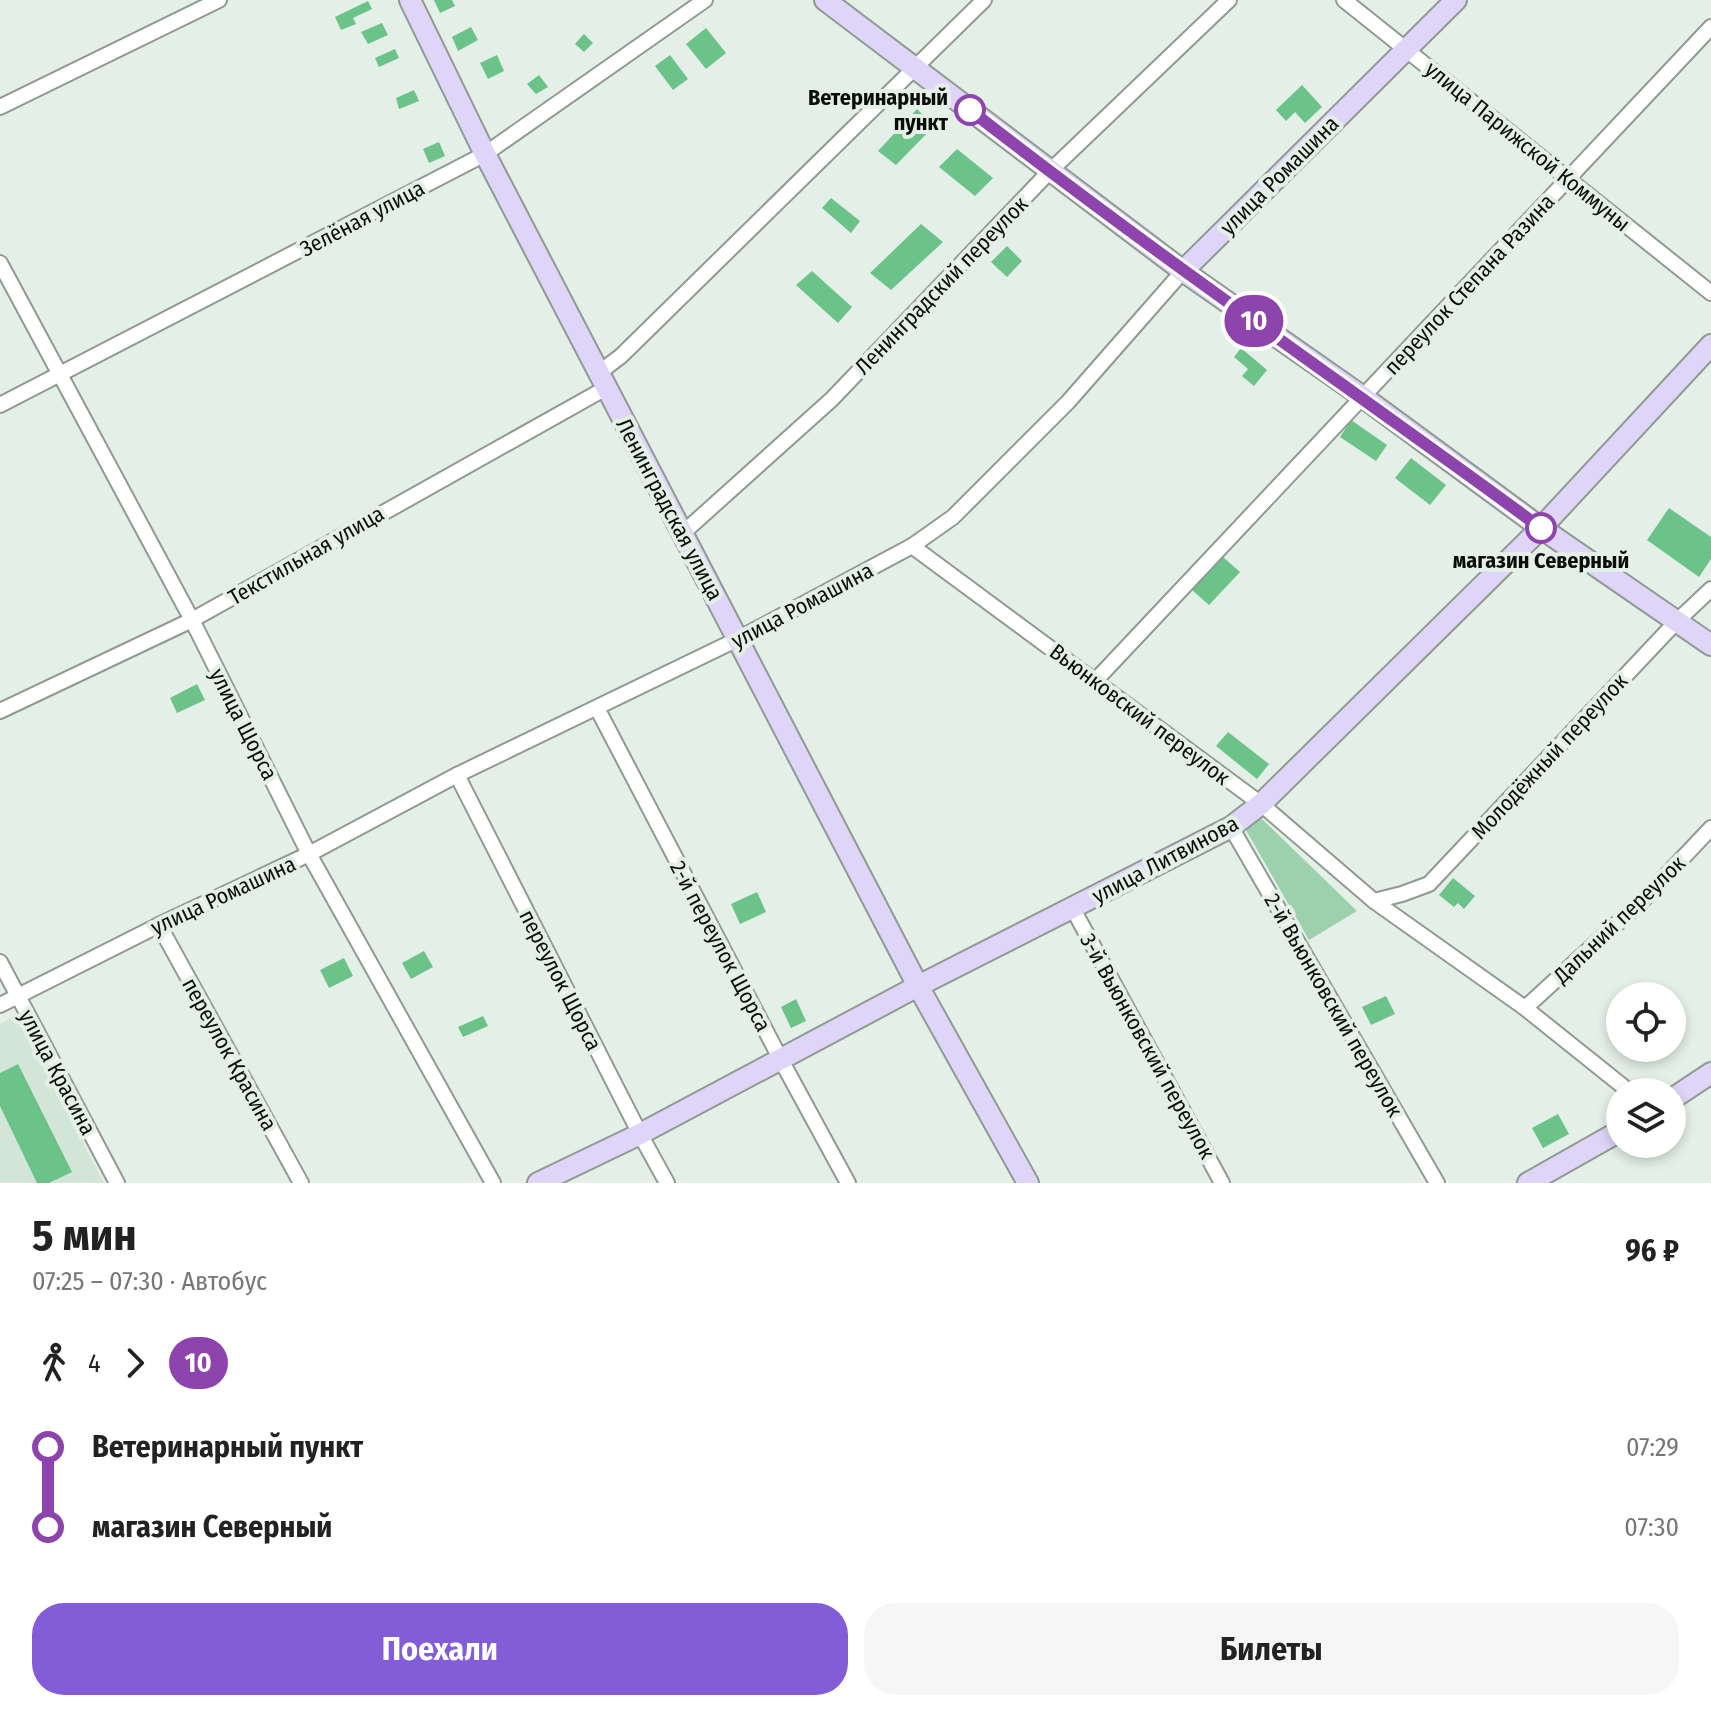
<!DOCTYPE html>
<html lang="ru">
<head>
<meta charset="utf-8">
<style>
  :root { --surface:#fff; --page:#f6f6f6; --text:#222; --muted:#767676; --accent:#825dd7 }
  body { margin:0; font-family:"Fira Sans Condensed",sans-serif; background:var(--page); color:var(--text); height:100vh; display:flex; flex-direction:column; font-size:30px; white-space:nowrap }
  * { box-sizing:border-box; margin:0 }
  p { font-size:26px; color:var(--muted) }
  .icon { flex:none; width:44px; height:44px; fill:none; stroke:currentColor; stroke-width:2; stroke-linecap:round; stroke-linejoin:round }
  .map { position:relative; height:1183px; overflow:hidden }
  .drawer { display:flex; flex-direction:column; background:var(--surface); flex:1 }
  .drawer>* { flex:none }
  .badge { padding:0 16px; border-radius:26px; font-size:28px; line-height:52px }
  .controls { position:absolute; left:1606px; top:982px; display:grid; gap:16px }
  .controls a { display:grid; place-items:center; width:80px; height:80px; border-radius:50%; background:var(--surface); box-shadow:0 4px 12px #0003; font-size:40px }
  .map>.badge { position:absolute; translate:-50% -50%; box-shadow:0 0 0 4px #fff }
  .legs { display:flex; align-items:center; gap:12px; height:88px; padding:0 32px; font-size:26px }
  .legs p { margin-inline-start:auto }
  .head { display:flex; align-items:center; justify-content:space-between; height:136px; padding:0 32px }
  h1 { font-size:44px; font-weight:700; line-height:60px }
  .primary-button { display:flex; gap:16px; margin-top:auto; padding:16px 32px }
  .primary-button a { flex:1; height:92px; border-radius:32px; background:var(--accent); color:#fff; font-size:32px; font-weight:700; line-height:92px; text-align:center }
  .primary-button a+a { background:var(--page); color:var(--text) }
  ul { padding:0 32px; list-style:none }
  li { display:flex; align-items:center; gap:28px; height:80px; font-size:30px }
  li i { display:grid; place-items:center; width:12px; height:100%; margin:0 10px; background:currentColor }
  li i::after { content:''; width:20px; height:20px; margin:-10px; border:6px solid; border-radius:50%; background:var(--surface) }
  li p { margin-inline-start:auto }
  li:first-child i { background:linear-gradient(#0000 50%,currentColor 0) }
  li:last-child i { background:linear-gradient(currentColor 50%,#0000 0) }
  .map>svg:first-child { display:block }
  .built { fill:#d3e5d7 }
  .green { fill:#9dd0ac }
  .building { fill:#6bc38a }
  .lines { fill:none; stroke-linecap:round; stroke-linejoin:round }
  .street-casing { stroke:#909a92; stroke-width:18 }
  .secondary-casing { stroke:#909a92; stroke-width:24 }
  .street { stroke:#fff; stroke-width:14 }
  .secondary { stroke:#dfd5f8; stroke-width:20 }
  .line-1-casing { stroke:#fff; stroke-width:18 }
  .line-1 { stroke:#8e44ad; stroke-width:12 }
  .stop-1-dot { fill:#fff; stroke:#8e44ad; stroke-width:4 }
  .labels { text-anchor:middle; stroke-width:8; stroke-linejoin:round; paint-order:stroke }
  .stop-label { font-size:22px; font-weight:bold; fill:#090d0a; stroke:#e4efe7; text-anchor:end }
  .street-label { font-size:22px; fill:#090d0a; stroke:#e4efe7 }
</style>
</head>
<body>
<div class="map">
<svg width="1711" height="1183" viewBox="0 0 1711 1183">
  <rect width="100%" height="100%" fill="#e4efe7"/>
  <!-- built -->
  <polygon class="built" points="16,1015 104,1183 0,1183 0,1024"/>
  <!-- green -->
  <polygon class="green" points="1261,818 1357,911 1309,940 1246,830"/>
  <!-- building -->
  <g class="building">
    <polygon points="434,0 452,0 455,6 440,13"/>
    <polygon points="368,1 372,9 353,18 356,24 341,30 335,17"/>
    <polygon points="382,23 388,35 368,44 361,32"/>
    <polygon points="471,27 478,40 458,51 452,37"/>
    <polygon points="706,28 726,53 706,69 686,44"/>
    <polygon points="584,34 593,43 584,52 575,44"/>
    <polygon points="395,49 399,58 379,67 375,58"/>
    <polygon points="497,55 504,71 488,79 480,63"/>
    <polygon points="670,55 688,79 673,90 655,66"/>
    <polygon points="539,75 548,87 536,94 527,84"/>
    <polygon points="1302,85 1322,107 1305,123 1295,112 1286,121 1276,110"/>
    <polygon points="414,90 419,101 399,109 396,98"/>
    <polygon points="917,109 934,126 896,165 878,151"/>
    <polygon points="439,142 445,156 429,163 423,149"/>
    <polygon points="957,149 993,178 975,196 939,167"/>
    <polygon points="831,198 860,221 851,233 822,208"/>
    <polygon points="921,224 943,242 891,290 870,273"/>
    <polygon points="1007,246 1022,261 1007,277 991,262"/>
    <polygon points="812,271 852,307 838,323 796,285"/>
    <polygon points="1241,348 1267,370 1254,386 1242,376 1248,369 1234,357"/>
    <polygon points="1351,420 1387,445 1376,461 1340,437"/>
    <polygon points="1411,458 1446,485 1430,505 1395,478"/>
    <polygon points="1669,508 1711,537 1711,559 1699,577 1647,540"/>
    <polygon points="1223,557 1240,572 1209,605 1192,590"/>
    <polygon points="197,684 205,700 177,713 170,698"/>
    <polygon points="1228,732 1269,764 1257,779 1216,746"/>
    <polygon points="1453,878 1475,896 1464,909 1458,903 1454,907 1439,895"/>
    <polygon points="757,892 766,912 740,924 731,904"/>
    <polygon points="424,951 433,967 411,979 402,963"/>
    <polygon points="344,958 353,976 329,988 320,970"/>
    <polygon points="1386,996 1395,1014 1371,1025 1362,1007"/>
    <polygon points="796,999 806,1021 791,1028 781,1007"/>
    <polygon points="483,1016 488,1026 463,1037 458,1027"/>
    <polygon points="18,1064 72,1172 49,1183 37,1183 0,1106 0,1073"/>
    <polygon points="1558,1114 1569,1134 1543,1148 1532,1128"/>
  </g>
  <g class="lines">
    <!-- street casing -->
    <g class="street-casing">
      <g id="street">
        <polyline points="1344,0 1711,293"/>
        <polyline points="0,107 219,0"/>
        <polyline points="0,263 192,620 309,854 493,1183"/>
        <polyline points="600,372 621,356 984,0"/>
        <polyline points="0,405 485,154 705,0"/>
        <polyline points="684,532 832,399 1049,172 1229,0"/>
        <polyline points="912,546 1261,804 1374,901 1525,1008 1630,1092"/>
        <polyline points="1095,681 1711,27"/>
        <polyline points="597,708 781,1060 848,1183"/>
        <polyline points="0,711 192,620 606,388"/>
        <polyline points="457,775 640,1134 667,1183"/>
        <polyline points="1231,827 1437,1183"/>
        <polyline points="1374,901 1402,894 1429,884 1676,622 1711,589"/>
        <polyline points="1073,909 1222,1183"/>
        <polyline points="159,925 301,1183"/>
        <polyline points="0,962 117,1183"/>
        <polyline points="0,1005 159,925 309,854 457,775 738,639 912,546 953,517 1068,402 1183,271"/>
        <polyline points="1525,1008 1643,900 1711,828"/>
      </g>
    </g>
    <!-- secondary casing -->
    <g class="secondary-casing">
      <g id="secondary">
        <polyline points="410,0 485,154 918,986 1028,1183"/>
        <polyline points="825,0 1183,271 1363,397 1541,528 1711,645"/>
        <polyline points="1183,271 1456,0"/>
        <polyline points="1672,1099 1711,1073"/>
        <polyline points="538,1183 640,1134 918,986 1231,827 1261,804 1541,528 1711,345"/>
        <polyline points="1528,1183 1620,1131"/>
      </g>
    </g>
    <!-- street -->
    <use href="#street" class="street"/>
    <!-- secondary -->
    <use href="#secondary" class="secondary"/>
  </g>
  <g class="lines">
    <!-- line-1 casing -->
    <g class="line-1-casing">
      <path id="line-1" d="M970,110C1156,255 1350,388 1541,528"/>
    </g>
    <!-- line-1 -->
    <use href="#line-1" class="line-1"/>
  </g>
  <!-- markers -->
  <g class="stop-1-dot">
    <circle cx="970" cy="110" r="14"/>
    <circle cx="1541" cy="528" r="14"/>
  </g>
  <g class="labels">
    <!-- stop labels -->
    <g class="stop-label">
      <text x="948" y="105">Ветеринарный<tspan x="948" dy="25">пункт</tspan></text>
      <text x="1541" y="568" text-anchor="middle">магазин Северный</text>
    </g>
    <!-- street labels -->
    <g class="street-label">
      <text transform="translate(1528 146) rotate(39)" y="8">улица Парижской Коммуны</text>
      <text transform="translate(1279 175) rotate(-45)" y="8">улица Ромашина</text>
      <text transform="translate(362 218) rotate(-28)" y="8">Зелёная улица</text>
      <text transform="translate(1469 284) rotate(-47)" y="8">переулок Степана Разина</text>
      <text transform="translate(941 285) rotate(-46)" y="8">Ленинградский переулок</text>
      <text transform="translate(670 509) rotate(62)" y="8">Ленинградская улица</text>
      <text transform="translate(306 555) rotate(-30)" y="8">Текстильная улица</text>
      <text transform="translate(802 605) rotate(-28)" y="8">улица Ромашина</text>
      <text transform="translate(1140 714) rotate(37)" y="8">Вьюнковский переулок</text>
      <text transform="translate(244 724) rotate(63)" y="8">улица Щорса</text>
      <text transform="translate(1549 756) rotate(-47)" y="8">Молодёжный переулок</text>
      <text transform="translate(1165 859) rotate(-28)" y="8">улица Литвинова</text>
      <text transform="translate(223 895) rotate(-25)" y="8">улица Ромашина</text>
      <text transform="translate(1619 919) rotate(-44)" y="8">Дальний переулок</text>
      <text transform="translate(721 946) rotate(62)" y="8">2-й переулок Щорса</text>
      <text transform="translate(561 980) rotate(63)" y="8">переулок Щорса</text>
      <text transform="translate(1334 1005) rotate(60)" y="8">2-й Вьюнковский переулок</text>
      <text transform="translate(1148 1046) rotate(61)" y="8">3-й Вьюнковский переулок</text>
      <text transform="translate(230 1054) rotate(61)" y="8">переулок Красина</text>
      <text transform="translate(58 1072) rotate(62)" y="8">улица Красина</text>
    </g>
  </g>
</svg>
<div class="controls">
<a><svg class="icon" aria-label="locate" viewBox="0 0 24 24"><circle cx="12" cy="12" r="6"/><path d="M12 2v4M12 18v4M2 12h4M18 12h4"/></svg></a>
<a><svg class="icon" aria-label="layers" viewBox="0 0 24 24"><path d="M12 4l9 5-9 5-9-5zM3 14l9 5 9-5"/></svg></a>
</div>
<b class="badge" style="left:1254px;top:321px;background:#8e44ad;color:#fff">10</b>
</div>
<section class="drawer">
<div class="head"><div><h1>5 мин</h1><p>07:25 – 07:30 · Автобус</p></div><b>96 ₽</b></div>
<div class="legs"><svg class="icon" aria-label="walk" viewBox="0 0 24 24"><circle cx="13" cy="4" r="2"/><path d="M13 8l-2 6 4 7M11 14l-3 7M7 12l3-4h3l4 4"/></svg>4<svg class="icon" aria-label="forward" viewBox="0 0 24 24"><path d="M9 5l7 7-7 7"/></svg><b class="badge" style="background:#8e44ad;color:#fff">10</b></div>
<ul>
<li><i style="color:#8e44ad"></i><b>Ветеринарный пункт</b><p>07:29</p></li>
<li><i style="color:#8e44ad"></i><b>магазин Северный</b><p>07:30</p></li>
</ul>
<div class="primary-button"><a>Поехали</a><a>Билеты</a></div>
</section>
</body>
</html>
